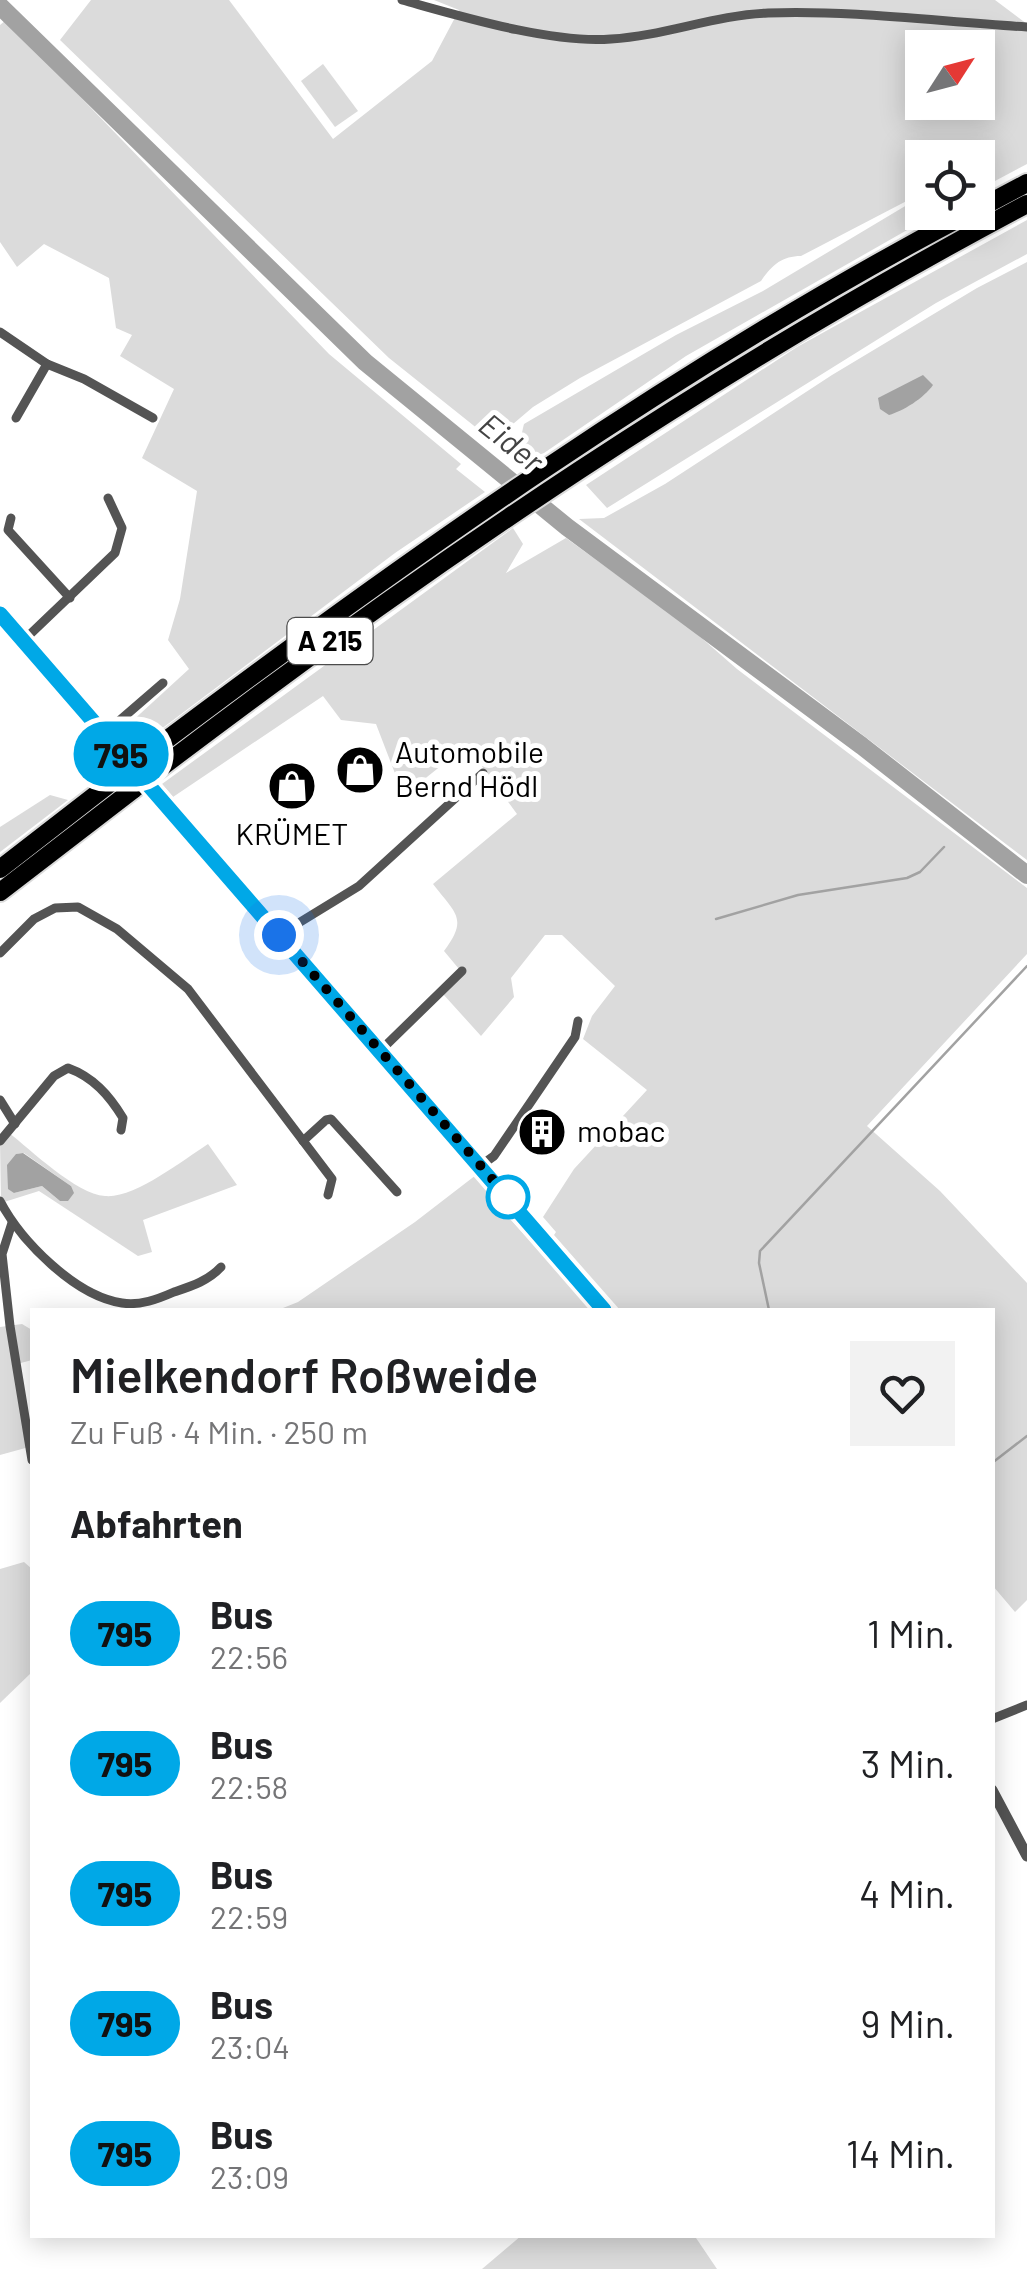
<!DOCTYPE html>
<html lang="de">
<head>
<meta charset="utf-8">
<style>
  :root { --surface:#fff; --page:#f2f2f2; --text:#202124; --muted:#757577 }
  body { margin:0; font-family:Barlow,sans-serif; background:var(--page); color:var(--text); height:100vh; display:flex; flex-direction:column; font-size:38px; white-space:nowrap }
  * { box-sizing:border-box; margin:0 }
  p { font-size:32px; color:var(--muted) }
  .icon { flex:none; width:55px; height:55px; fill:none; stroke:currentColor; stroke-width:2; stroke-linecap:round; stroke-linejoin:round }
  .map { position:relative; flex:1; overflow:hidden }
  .panel { position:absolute; left:30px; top:1308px; width:965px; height:930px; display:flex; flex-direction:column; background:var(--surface); border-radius:0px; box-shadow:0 5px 25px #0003 }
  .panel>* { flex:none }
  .badge { padding:0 20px; border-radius:32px; font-size:35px; line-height:65px }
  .needle { width:65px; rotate:54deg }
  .tools { position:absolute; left:905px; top:30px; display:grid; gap:20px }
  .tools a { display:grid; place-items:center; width:90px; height:90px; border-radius:0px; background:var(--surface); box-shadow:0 5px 25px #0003; font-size:50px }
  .you { position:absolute; width:50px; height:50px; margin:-25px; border:8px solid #fff; border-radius:50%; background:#1a73e8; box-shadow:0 0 0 15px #1a73e833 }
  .map>.badge { position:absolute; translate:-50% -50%; box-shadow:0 0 0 5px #fff }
  h2 { padding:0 40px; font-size:38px; line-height:90px }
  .round { display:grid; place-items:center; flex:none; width:105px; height:105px; border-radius:0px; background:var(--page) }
  .summary { display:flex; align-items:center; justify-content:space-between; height:170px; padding:0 40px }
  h1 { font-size:48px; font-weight:600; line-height:75px }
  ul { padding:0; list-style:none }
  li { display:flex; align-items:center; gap:30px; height:130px; padding:0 40px }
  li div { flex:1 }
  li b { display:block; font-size:38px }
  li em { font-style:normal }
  li .badge { min-width:110px; font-weight:700; text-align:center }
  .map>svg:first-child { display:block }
  .green { fill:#dbdbdb; fill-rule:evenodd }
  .water { fill:#a2a2a2 }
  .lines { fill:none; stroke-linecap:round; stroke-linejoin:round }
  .stream { stroke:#a2a2a2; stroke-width:2.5 }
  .river { stroke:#a2a2a2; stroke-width:18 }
  .motorway-casing { stroke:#dbdbdb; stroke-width:22 }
  .minor { stroke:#545454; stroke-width:9 }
  .tertiary { stroke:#545454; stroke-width:11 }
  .motorway { stroke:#000; stroke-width:18 }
  .motorway-bridge-casing { stroke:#dbdbdb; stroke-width:22; stroke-linecap:butt }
  .motorway-bridge { stroke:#000; stroke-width:18 }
  .line-casing { stroke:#fff; stroke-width:22 }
  .line { stroke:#00a8e7; stroke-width:15 }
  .walk { stroke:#000; stroke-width:10; stroke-dasharray:0 18 }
  .stop-dot { fill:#fff; stroke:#00a8e7; stroke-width:5 }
  .labels { text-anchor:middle; stroke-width:10; stroke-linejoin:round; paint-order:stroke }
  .shield { fill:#fff; stroke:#4c4c4c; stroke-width:2.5 }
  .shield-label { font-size:28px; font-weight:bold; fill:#000 }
  .poi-label { font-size:30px; fill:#000; stroke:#fff; text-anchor:start }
  .water-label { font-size:32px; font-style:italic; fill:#434343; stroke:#fff }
</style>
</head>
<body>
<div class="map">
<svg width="1027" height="2269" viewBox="0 0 1027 2269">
  <rect width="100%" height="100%" fill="#fff"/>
  <!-- green -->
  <g class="green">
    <path d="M91,0H229L333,139L432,61L459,10L434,0H995L1027,24V164L978,190V158H922V193L801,256C782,256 772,265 761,281L580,378L533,407L493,441L389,358L60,40ZM922,48H978V102H922Z"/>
    <polygon points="6,20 329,354 461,464 456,469 485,492 395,553 132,751 117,735 189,669 168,640 180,599 197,491 142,458 174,389 120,356 132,335 116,328 109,278 44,244 17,267 0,242 0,25"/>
    <polygon points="323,64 358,111 335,127 301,81"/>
    <path d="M922,196V212L937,213L686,356L544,453L533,457C519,448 520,440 524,424L676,335L763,291Z"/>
    <polygon points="1027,220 1027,254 936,303 607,508 586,485 797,347"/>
    <polygon points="1027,262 1027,860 579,519 604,518 665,484 832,375 977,288"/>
    <path d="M513,528L523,544L506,573L566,538L689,627L737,669L1027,888V954L867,1126L940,1191L1027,1283V1600L1015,1612L993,1586L992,1310H620L554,1235L556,1232L543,1217L574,1169L647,1090L583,1039L592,1016L615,986L562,935H545L511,978L514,997L481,1036L443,994L459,969L444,951C469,918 455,913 433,884L517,814L481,765L462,749L422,781L396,776L376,724L341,720L323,696L173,797L162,784Z"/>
    <polygon points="50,795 68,800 0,852 0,827"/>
    <path d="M8,1132C31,1150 76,1194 105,1196C134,1199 183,1160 208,1144L237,1185L143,1220L152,1252L138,1256L39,1191L1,1203L0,1141ZM24,1153L71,1186L60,1201L42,1186L14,1193L16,1154Z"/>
    <polygon points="476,1175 501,1209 593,1310 278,1310 298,1302 415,1222"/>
    <polygon points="22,1324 32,1330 32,1360 17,1364 29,1447 0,1455 0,1327"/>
    <polygon points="24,1562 32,1569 32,1672 0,1703 0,1569"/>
    <polygon points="522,2235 694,2235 717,2269 482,2269"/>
  </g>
  <!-- water -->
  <g class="water">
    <path d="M923,375L933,385C924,398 903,411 889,415L880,409L878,398Z"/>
    <polygon points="23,1153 71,1186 74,1193 68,1201 60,1201 42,1186 14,1193 8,1189 7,1165 16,1154"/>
  </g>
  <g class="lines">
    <!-- stream -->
    <g class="stream">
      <polyline points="716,919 798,895 907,878 920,872 944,847"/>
      <polyline points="769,1310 759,1263 760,1251 1027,966"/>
      <polyline points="992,1463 1027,1436"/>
    </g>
    <!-- river -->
    <polyline class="river" points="0,6 365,362 567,527 862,746 1027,875"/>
    <!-- motorway casing -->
    <g class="motorway-casing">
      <g id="motorway">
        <polyline points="978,209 1027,183"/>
        <path d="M141,759C406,559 677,367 971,212"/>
        <path d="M154,773C431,562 719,367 1027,204"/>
        <polyline points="0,869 121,775"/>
        <polyline points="0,892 134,789"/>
      </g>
    </g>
    <!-- minor -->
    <g class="minor">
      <path d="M402,0C460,16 552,44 611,39C664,36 715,15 768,13C855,10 941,22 1027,27"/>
      <polyline points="0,332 47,364 84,379 153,418"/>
      <polyline points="16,418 47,364"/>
      <polyline points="11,518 8,530 70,598"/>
      <polyline points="23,641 115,553 122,528 108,498"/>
      <polyline points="104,734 163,683"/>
      <polyline points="279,935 359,886 483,773"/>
      <polyline points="0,953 34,919 55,908 78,907 117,929 188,989 332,1179 328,1195"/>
      <polyline points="380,1051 462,971"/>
      <polyline points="0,1100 15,1124"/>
      <path d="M0,1141L54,1076L68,1068C93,1077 109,1095 123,1118L121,1130"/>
      <polyline points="303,1141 326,1120 331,1119 397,1192"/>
      <polyline points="480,1166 494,1156 575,1037 578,1021"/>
      <path d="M0,1201C21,1241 75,1296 122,1303C140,1306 158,1299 174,1292C192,1286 208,1281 221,1267"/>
      <polyline points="12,1223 2,1254 10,1326 32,1460"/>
      <polyline points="992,1719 1027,1705"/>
    </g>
    <!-- tertiary -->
    <g class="tertiary">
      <polyline points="0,614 604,1310"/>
      <polyline points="992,1790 1027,1856"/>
    </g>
    <!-- motorway -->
    <use href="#motorway" class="motorway"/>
    <!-- motorway-bridge casing -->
    <g class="motorway-bridge-casing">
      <g id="motorway-bridge">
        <polyline points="121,775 141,759"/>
        <polyline points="134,789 154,773"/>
      </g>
    </g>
    <!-- motorway-bridge -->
    <use href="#motorway-bridge" class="motorway-bridge"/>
  </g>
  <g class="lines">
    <!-- line casing -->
    <g class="line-casing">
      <polyline id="line" points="0,614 604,1310"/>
    </g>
    <!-- line -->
    <use href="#line" class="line"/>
    <!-- walk -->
    <polyline class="walk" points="279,935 508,1197"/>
  </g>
  <!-- icons -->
  <defs>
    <g id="shop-disc" transform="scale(2.5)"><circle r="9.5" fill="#000" stroke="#fff"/><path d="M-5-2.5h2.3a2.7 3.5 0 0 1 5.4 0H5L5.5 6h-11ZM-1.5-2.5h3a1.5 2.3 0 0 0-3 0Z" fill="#fff"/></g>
    <g id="building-disc" transform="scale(2.5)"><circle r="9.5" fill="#000" stroke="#fff"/><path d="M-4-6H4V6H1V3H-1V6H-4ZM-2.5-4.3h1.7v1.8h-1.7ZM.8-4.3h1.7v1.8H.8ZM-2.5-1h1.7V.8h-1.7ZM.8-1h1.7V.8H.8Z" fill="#fff"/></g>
  </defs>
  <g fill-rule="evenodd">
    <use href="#shop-disc" x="360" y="770"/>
    <use href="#shop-disc" x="292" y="786"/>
    <use href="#building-disc" x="542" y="1132"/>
  </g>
  <!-- markers -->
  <circle class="stop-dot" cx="508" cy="1197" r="20"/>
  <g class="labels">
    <!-- shield labels -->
    <rect class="shield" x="287.5" y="618" width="85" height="46" rx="8"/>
    <g class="shield-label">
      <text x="330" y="651">A 215</text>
    </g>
    <!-- poi labels -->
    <g class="poi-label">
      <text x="395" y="763">Automobile<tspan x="395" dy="34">Bernd Hödl</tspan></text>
      <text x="292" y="845" text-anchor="middle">KRÜMET</text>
      <text x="577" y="1142">mobac</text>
    </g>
    <!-- water labels -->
    <g class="water-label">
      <text transform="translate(511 443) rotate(39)" y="11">Eider</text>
    </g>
  </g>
</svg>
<div class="tools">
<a><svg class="needle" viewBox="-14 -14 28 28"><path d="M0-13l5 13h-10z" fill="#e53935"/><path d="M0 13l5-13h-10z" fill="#757577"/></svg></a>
<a><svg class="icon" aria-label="locate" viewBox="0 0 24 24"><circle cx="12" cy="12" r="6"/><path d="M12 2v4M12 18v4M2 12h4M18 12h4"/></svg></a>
</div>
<div class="you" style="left:279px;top:935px"></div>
<b class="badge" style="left:121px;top:754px;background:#00a8e7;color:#111">795</b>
<section class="panel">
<div class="summary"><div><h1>Mielkendorf Roßweide</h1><p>Zu Fuß · 4 Min. · 250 m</p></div><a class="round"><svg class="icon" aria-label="heart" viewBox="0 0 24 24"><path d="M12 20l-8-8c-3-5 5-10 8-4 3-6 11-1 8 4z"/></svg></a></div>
<h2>Abfahrten</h2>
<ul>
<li><span class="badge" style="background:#00a8e7;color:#111">795</span><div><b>Bus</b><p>22:56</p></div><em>1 Min.</em></li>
<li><span class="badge" style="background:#00a8e7;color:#111">795</span><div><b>Bus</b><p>22:58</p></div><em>3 Min.</em></li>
<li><span class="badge" style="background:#00a8e7;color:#111">795</span><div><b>Bus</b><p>22:59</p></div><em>4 Min.</em></li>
<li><span class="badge" style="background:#00a8e7;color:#111">795</span><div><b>Bus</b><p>23:04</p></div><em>9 Min.</em></li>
<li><span class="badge" style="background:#00a8e7;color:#111">795</span><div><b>Bus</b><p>23:09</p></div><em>14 Min.</em></li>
</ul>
</section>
</div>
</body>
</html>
